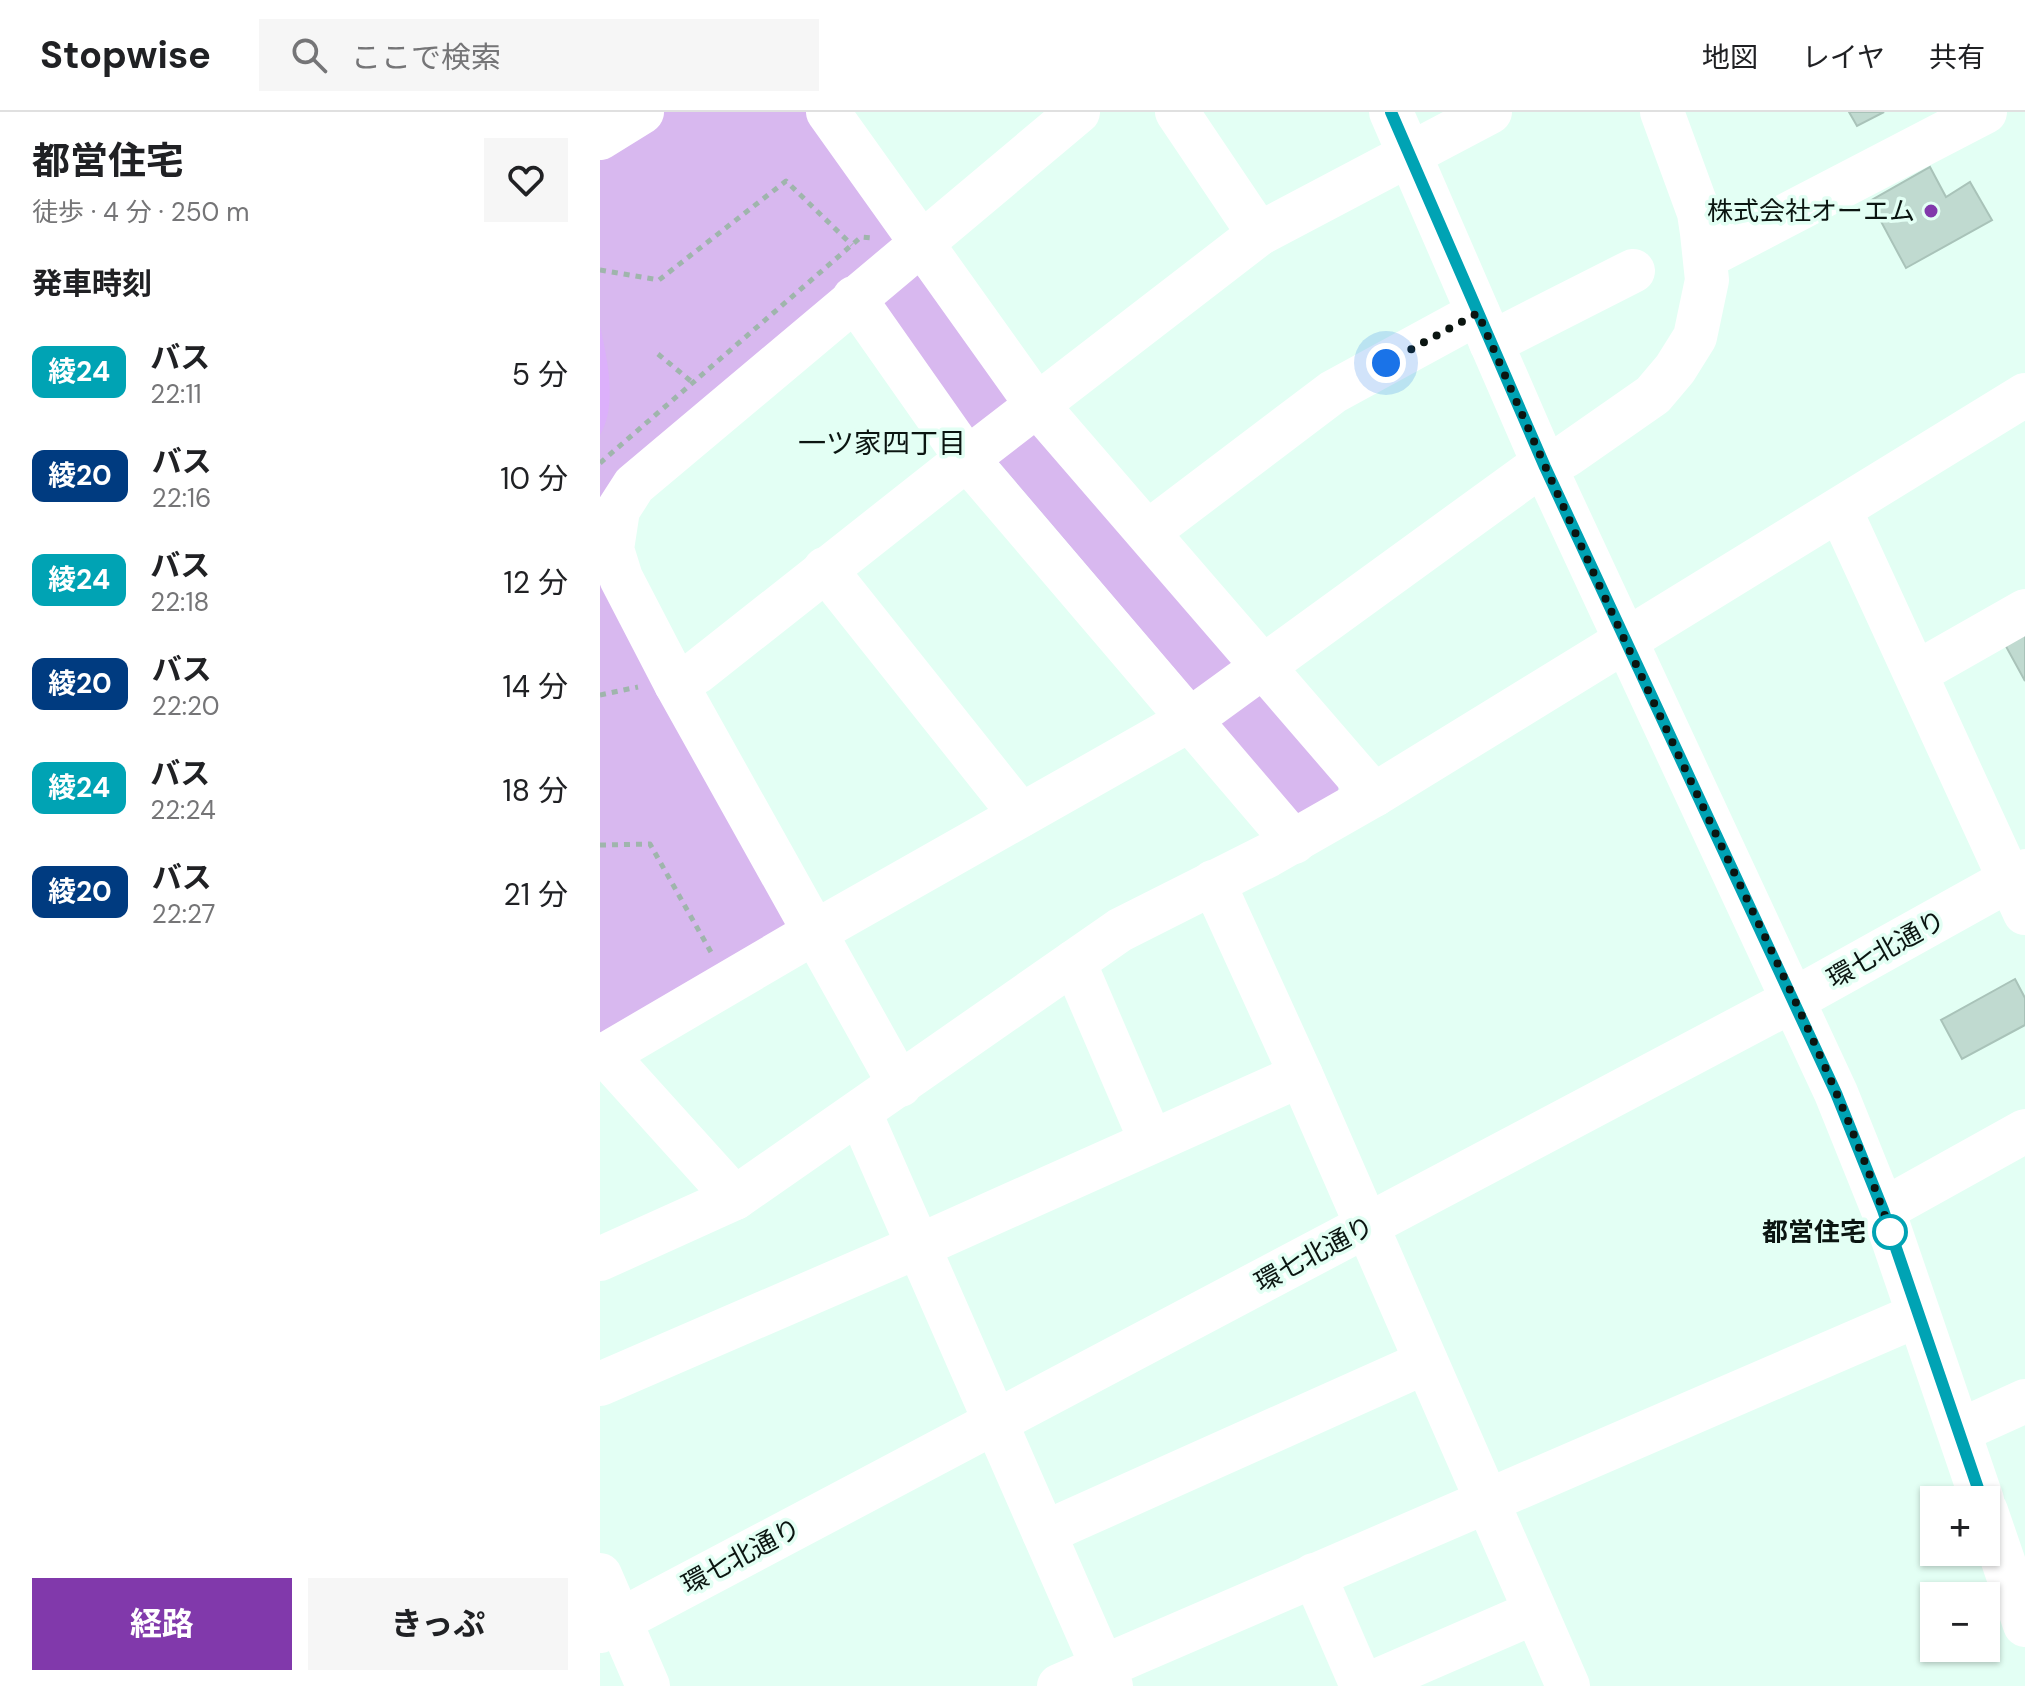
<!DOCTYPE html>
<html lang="ja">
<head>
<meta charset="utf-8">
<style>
  :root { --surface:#fff; --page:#f6f6f6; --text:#202124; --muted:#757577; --line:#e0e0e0; --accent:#8139ab }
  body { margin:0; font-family:"DM Sans","Noto Sans JP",sans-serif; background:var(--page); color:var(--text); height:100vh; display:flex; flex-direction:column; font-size:30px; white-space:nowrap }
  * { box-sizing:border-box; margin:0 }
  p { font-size:26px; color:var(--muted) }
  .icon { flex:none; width:44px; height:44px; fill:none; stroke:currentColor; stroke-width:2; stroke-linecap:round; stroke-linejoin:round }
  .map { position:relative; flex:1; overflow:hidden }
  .drawer { display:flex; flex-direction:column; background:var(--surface); width:600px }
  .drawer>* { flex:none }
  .badge { padding:0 16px; border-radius:12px; font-size:28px; line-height:52px }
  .tools { position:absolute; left:1320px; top:1374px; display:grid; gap:16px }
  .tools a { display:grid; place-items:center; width:80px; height:80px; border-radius:0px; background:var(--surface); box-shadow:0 2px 6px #0004; font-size:40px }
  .you { position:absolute; width:40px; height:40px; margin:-20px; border:6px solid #fff; border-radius:50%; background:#1a73e8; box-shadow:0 0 0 12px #1a73e833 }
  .map>.badge { position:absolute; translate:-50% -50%; box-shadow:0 0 0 4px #fff }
  h2 { padding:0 32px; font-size:30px; line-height:72px }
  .round { display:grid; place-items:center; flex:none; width:84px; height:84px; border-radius:0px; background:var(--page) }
  .headline { display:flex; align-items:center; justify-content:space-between; height:136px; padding:0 32px }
  h1 { font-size:38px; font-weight:700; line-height:60px }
  .primary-button { display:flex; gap:16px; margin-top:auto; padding:16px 32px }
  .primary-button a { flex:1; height:92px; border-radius:0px; background:var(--accent); color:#fff; font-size:32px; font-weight:700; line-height:92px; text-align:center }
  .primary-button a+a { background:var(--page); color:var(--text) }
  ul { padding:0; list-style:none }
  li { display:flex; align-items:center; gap:24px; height:104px; padding:0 32px }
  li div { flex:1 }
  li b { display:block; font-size:30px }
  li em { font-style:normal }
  li .badge { min-width:88px; font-weight:700; text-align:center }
  header { display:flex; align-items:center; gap:48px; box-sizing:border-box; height:112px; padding:0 40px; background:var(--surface); border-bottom:2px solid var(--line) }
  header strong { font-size:38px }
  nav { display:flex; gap:44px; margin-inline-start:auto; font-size:28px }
  .search { width:560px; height:72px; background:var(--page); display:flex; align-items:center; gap:20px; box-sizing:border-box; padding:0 28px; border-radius:0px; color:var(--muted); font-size:30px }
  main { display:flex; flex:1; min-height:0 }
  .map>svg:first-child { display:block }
  .green { fill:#d8b8ef }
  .forest { fill:#dcb0fb }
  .building { fill:#c0dad0; stroke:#a9c3b9; stroke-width:2 }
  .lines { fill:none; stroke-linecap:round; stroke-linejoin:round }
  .path { stroke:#9fb5ac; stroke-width:5; stroke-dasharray:6 6; stroke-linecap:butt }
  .minor { stroke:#fff; stroke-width:44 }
  .line-casing { stroke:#fff; stroke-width:18 }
  .line { stroke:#00a3b4; stroke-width:12 }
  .walk { stroke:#0b1511; stroke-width:8; stroke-dasharray:0 14.4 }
  .poi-dot { fill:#8139ab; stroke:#e3fff4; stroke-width:3 }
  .stop-dot { fill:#fff; stroke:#00a3b4; stroke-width:4 }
  .labels { text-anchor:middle; stroke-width:7; stroke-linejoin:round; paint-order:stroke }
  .poi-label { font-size:26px; fill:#0b1511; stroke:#e3fff4; text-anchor:end }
  .street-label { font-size:26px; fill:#0b1511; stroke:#e3fff4 }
  .stop-label { font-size:26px; font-weight:bold; fill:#0b1511; stroke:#e3fff4; text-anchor:end }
  .neighbourhood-label { font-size:28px; fill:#0b1511; stroke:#e3fff4 }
</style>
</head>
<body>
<header>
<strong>Stopwise</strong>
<div class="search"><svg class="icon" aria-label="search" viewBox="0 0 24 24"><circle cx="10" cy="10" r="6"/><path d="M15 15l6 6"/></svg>ここで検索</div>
<nav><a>地図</a><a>レイヤ</a><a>共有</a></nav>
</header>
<main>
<section class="drawer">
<div class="headline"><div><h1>都営住宅</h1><p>徒歩 · 4 分 · 250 m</p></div><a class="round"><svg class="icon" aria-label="heart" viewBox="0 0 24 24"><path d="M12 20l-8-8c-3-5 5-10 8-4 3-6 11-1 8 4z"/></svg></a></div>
<h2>発車時刻</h2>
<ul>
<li><span class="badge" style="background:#00a3b4;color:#fff">綾24</span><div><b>バス</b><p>22:11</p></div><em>5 分</em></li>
<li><span class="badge" style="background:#003b80;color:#fff">綾20</span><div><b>バス</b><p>22:16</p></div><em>10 分</em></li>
<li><span class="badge" style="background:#00a3b4;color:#fff">綾24</span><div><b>バス</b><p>22:18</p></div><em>12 分</em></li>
<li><span class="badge" style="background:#003b80;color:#fff">綾20</span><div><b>バス</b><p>22:20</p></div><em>14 分</em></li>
<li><span class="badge" style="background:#00a3b4;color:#fff">綾24</span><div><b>バス</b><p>22:24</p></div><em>18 分</em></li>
<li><span class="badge" style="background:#003b80;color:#fff">綾20</span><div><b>バス</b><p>22:27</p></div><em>21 分</em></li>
</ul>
<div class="primary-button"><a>経路</a><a>きっぷ</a></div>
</section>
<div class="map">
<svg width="1425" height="1574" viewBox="0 0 1425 1574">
  <rect width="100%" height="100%" fill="#e3fff4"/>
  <!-- green -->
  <g class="green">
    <polygon points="57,0 216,0 297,112 296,136 0,401 0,35"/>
    <polygon points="307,150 414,282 376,324 275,179"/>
    <polygon points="426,313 638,547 601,588 391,341"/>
    <polygon points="0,465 192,812 0,929"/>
    <polygon points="662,574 739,666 738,682 700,702 688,701 612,602"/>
  </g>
  <!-- forest -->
  <path class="forest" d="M0,214C7,246 18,293 0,323Z"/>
  <!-- building -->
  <g class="building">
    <polygon points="1249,0 1284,0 1257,14"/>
    <polygon points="1330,55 1346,85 1370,70 1392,108 1306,156 1270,89"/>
    <polygon points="1425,517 1425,569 1403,529"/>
    <polygon points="1415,867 1425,886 1425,913 1362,947 1341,908"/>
  </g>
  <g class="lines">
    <!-- path -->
    <g class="path">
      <polyline points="0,158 59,168 186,69 252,133"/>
      <polyline points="58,242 92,270"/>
      <polyline points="0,351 261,125 273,126"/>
      <polyline points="0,583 38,575"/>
      <polyline points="0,733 50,732 112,842"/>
    </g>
    <!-- minor -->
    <g class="minor">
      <polyline points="228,0 437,293 774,683"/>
      <polyline points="577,0 659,122"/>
      <polyline points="791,0 945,355 1236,981 1283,1098 1382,1388"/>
      <polyline points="0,26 42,0"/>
      <polyline points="1106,145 1385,0"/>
      <polyline points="254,186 367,347 694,730"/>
      <polyline points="891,231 1033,159"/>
      <polyline points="1240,398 1425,801"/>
      <polyline points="548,420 733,280 878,201"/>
      <polyline points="225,457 421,703"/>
      <polyline points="1316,561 1425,499"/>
      <polyline points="76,572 97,560 349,361 659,122 890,0"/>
      <polyline points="613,770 701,963 968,1574"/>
      <polyline points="474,850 551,1029"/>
      <polyline points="5,942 135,1086"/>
      <polyline points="0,946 215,820 591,607 927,363 967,343 1053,283 1075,257 1095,225 1107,168 1102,121 1099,101 1062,0"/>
      <polyline points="300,973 76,572 21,466 12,437 18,398 34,373 478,0"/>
      <polyline points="260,1001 511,1574"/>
      <polyline points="1283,1098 1425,1019"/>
      <polyline points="0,1147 135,1086 520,818 669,743 774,683 1425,283"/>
      <polyline points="0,1272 319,1134 701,963"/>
      <polyline points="1359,1319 1425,1289"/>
      <polyline points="1386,1399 1425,1513"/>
      <polyline points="444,1421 826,1250"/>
      <polyline points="0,1463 48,1574"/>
      <polyline points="714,1463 762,1574"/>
      <polyline points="0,1519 1195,887 1425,759"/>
      <polyline points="459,1574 1318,1203"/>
      <polyline points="765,1574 935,1500"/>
    </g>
  </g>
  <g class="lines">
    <!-- line casing -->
    <g class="line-casing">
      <polyline id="line" points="791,0 945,355 1236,981 1283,1098 1382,1388"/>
    </g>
    <!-- line -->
    <use href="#line" class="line"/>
    <!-- walk -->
    <path class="walk" d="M786,251L878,201C955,381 1038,558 1122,735C1183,863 1246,990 1292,1124L1290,1120"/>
  </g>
  <!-- markers -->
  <circle class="poi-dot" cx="1331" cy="99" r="8"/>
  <circle class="stop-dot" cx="1290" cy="1120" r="16"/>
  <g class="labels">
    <!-- poi labels -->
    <g class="poi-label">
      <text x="1315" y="108">株式会社オーエム</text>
    </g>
    <!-- street labels -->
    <g class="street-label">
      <text transform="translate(1286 837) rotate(-29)" y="9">環七北通り</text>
      <text transform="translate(714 1142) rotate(-28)" y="9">環七北通り</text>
      <text transform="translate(141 1444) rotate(-28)" y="9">環七北通り</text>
    </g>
    <!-- stop labels -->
    <g class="stop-label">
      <text x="1266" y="1129">都営住宅</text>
    </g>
    <!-- neighbourhood labels -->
    <g class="neighbourhood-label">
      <text x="282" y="341">一ツ家四丁目</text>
    </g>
  </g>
</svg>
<div class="tools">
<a>+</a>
<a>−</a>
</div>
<div class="you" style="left:786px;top:251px"></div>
</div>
</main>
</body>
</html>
